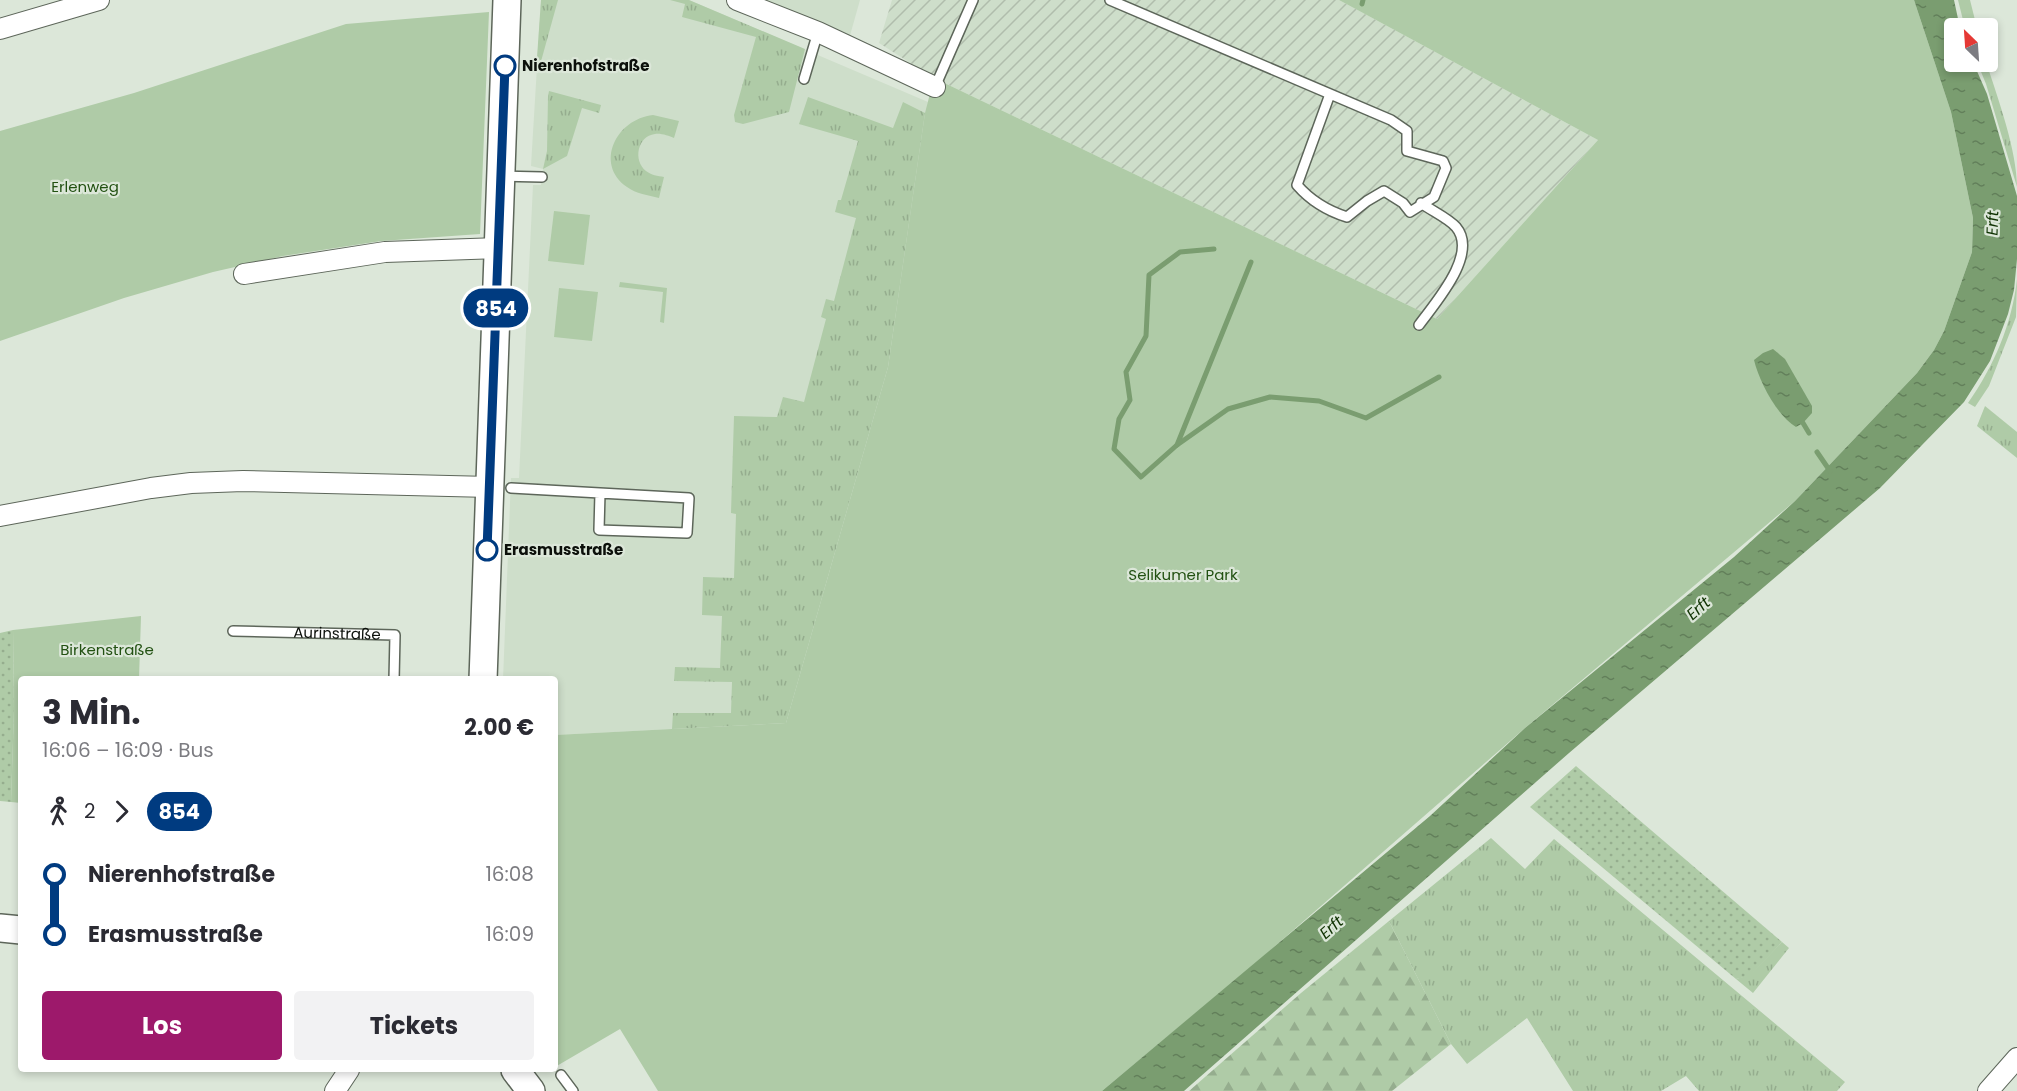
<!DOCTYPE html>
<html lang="de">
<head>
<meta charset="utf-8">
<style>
  :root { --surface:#fff; --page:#f2f2f3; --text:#2b2b33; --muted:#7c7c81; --accent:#9d196b }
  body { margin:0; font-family:Poppins,sans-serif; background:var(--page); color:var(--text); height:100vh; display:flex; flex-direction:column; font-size:22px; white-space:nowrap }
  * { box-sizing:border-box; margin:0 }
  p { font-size:20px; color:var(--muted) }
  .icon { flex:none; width:33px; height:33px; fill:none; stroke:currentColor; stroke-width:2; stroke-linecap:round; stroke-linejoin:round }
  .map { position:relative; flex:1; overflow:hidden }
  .details { position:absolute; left:18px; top:676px; width:540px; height:396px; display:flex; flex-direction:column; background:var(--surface); border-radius:6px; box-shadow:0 3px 9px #0003 }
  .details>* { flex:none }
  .badge { padding:0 12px; border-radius:20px; font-size:21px; line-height:39px }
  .needle { width:39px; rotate:335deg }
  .fabs { position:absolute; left:1944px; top:18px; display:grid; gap:12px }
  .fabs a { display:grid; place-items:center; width:54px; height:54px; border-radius:6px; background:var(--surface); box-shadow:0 3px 9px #0003; font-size:30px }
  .map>.badge { position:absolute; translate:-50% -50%; box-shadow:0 0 0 3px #fff }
  .legs { display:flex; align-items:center; gap:9px; height:66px; padding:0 24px; font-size:20px }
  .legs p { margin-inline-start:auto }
  .overview { display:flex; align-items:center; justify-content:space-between; height:102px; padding:0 24px }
  h1 { font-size:33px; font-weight:700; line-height:45px }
  .action { display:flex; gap:12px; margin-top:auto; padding:12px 24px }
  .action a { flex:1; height:69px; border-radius:6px; background:var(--accent); color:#fff; font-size:24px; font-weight:700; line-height:69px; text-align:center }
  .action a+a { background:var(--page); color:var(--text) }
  ul { padding:0 24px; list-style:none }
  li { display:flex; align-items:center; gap:21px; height:60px; font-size:22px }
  li i { display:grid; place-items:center; width:9px; height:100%; margin:0 8px; background:currentColor }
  li i::after { content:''; width:15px; height:15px; margin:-8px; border:4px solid; border-radius:50%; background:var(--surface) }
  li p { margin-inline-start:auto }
  li:first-child i { background:linear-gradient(#0000 50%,currentColor 0) }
  li:last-child i { background:linear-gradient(currentColor 50%,#0000 0) }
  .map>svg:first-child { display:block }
  .built { fill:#cedeca }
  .industrial { fill:url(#industrial-furrows) }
  .grass { fill:url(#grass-tufts) }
  .forest { fill:url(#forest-firs) }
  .park { fill:#afcba7 }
  .garden { fill:url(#garden-dots) }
  .water { fill:url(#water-ripples) }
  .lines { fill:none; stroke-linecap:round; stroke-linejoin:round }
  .stream { stroke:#7a9d70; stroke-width:5 }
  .service-casing { stroke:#5d665a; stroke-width:12 }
  .minor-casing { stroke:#5d665a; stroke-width:22 }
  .secondary-casing { stroke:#5d665a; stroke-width:30 }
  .service { stroke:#fff; stroke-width:9 }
  .minor { stroke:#fff; stroke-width:20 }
  .secondary { stroke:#fff; stroke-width:27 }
  .line-1-casing { stroke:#fff; stroke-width:14 }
  .line-1 { stroke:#003b80; stroke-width:9 }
  .stop-1-dot { fill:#fff; stroke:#003b80; stroke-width:3 }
  .labels { text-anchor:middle; stroke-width:4.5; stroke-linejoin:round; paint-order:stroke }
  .stop-label { font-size:15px; font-weight:bold; fill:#0c100b; stroke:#dce7d9; text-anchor:start }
  .park-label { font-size:15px; fill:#225112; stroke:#dce7d9 }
  .street-label { font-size:15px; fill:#0c100b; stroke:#dce7d9 }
  .water-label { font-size:16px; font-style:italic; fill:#103303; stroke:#dce7d9 }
</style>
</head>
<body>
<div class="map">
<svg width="2017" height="1091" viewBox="0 0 2017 1091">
  <defs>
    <pattern id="industrial-furrows" width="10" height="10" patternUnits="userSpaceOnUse" patternTransform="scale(1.5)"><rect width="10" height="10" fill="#cedeca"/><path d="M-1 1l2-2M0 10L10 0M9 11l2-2" fill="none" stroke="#b0bdac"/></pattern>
    <pattern id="grass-tufts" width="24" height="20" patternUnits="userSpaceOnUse" patternTransform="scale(1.5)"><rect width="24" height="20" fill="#afcba7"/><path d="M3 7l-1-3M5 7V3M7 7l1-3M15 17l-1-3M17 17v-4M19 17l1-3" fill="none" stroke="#95ad8e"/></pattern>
    <pattern id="forest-firs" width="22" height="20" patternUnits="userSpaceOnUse" patternTransform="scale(1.5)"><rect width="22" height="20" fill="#afcba7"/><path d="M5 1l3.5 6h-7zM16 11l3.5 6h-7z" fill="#95ad8e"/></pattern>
    <pattern id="garden-dots" width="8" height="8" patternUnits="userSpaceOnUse" patternTransform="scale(1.5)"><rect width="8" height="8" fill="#afcba7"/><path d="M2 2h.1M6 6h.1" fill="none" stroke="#95ad8e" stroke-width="1.8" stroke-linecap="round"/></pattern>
    <pattern id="water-ripples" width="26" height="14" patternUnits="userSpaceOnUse" patternTransform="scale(1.5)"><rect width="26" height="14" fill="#7a9d70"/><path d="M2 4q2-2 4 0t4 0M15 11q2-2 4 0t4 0" fill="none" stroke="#627f5a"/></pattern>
  </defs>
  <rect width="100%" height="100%" fill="#dce7d9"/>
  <!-- built -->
  <g class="built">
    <polygon points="541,0 689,0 928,102 888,367 786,723 555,735 555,680 503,680 511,478 519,478 533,185 541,185 543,169 531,166"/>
    <polygon points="749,0 860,0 849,39"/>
  </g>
  <!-- industrial -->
  <polygon class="industrial" points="892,0 1339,0 1598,140 1437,319 934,78 879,43"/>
  <!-- grass -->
  <g class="grass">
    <polygon points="541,0 558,0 540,65 536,72"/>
    <polygon points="670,0 689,0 805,49 789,112 743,124 735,122 734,115 756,37 682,17 685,4"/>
    <polygon points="1958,0 1970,0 1977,28 1965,28"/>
    <path d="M1977,62H1986C1998,98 2017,151 2017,187L1986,84Z"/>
    <polygon points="549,91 601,105 599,113 582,108 567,156 543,169 547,151 548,96"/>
    <polygon points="808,97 893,128 903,102 925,113 888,367 786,723 672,729 673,713 731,713 732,682 674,681 675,667 720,668 722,616 702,615 703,577 734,578 736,514 731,513 734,416 777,417 783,397 804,402 826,319 821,317 826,299 834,301 856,218 835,212 838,200 841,200 858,141 799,124"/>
    <path d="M653,115L679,121L674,138C669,136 661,133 655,134C637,136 633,161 646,171C651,175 658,176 664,177L659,198C648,195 636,194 627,187C594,164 616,119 653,115Z"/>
    <path d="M2017,279L2016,317L1989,386L1975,407L1968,403C1994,366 2012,324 2017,279Z"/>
    <polygon points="620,282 667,288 664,323 660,322 663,292 619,287"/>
    <polygon points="1985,406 2017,432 2017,458 1977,426"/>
    <polygon points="1491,838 1525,869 1554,839 1845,1082 1837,1091 1699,1091 1686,1076 1661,1091 1573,1091 1527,1018 1467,1064 1451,1044 1389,921"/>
    <polygon points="1782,942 1789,948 1753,993 1736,979 1750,975"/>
  </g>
  <!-- forest -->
  <polygon class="forest" points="1389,921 1451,1044 1392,1091 1189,1091 1301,993"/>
  <!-- park -->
  <g class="park">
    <polygon points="1339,0 1914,0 1951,112 1973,218 1972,252 1944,331 1934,350 1917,373 1795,501 1525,728 1258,961 1102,1091 658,1091 620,1029 555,1067 555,735 786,723 888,367 925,113 934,78 1437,319 1598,140"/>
    <polygon points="489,12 480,234 381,241 283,256 213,272 124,298 0,341 0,131 134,93 346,24"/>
    <polygon points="554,211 590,215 584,265 548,261"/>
    <polygon points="559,288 598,292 592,341 554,337"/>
    <polygon points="141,616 139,679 21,680 21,803 11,802 14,710 13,630"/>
  </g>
  <!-- garden -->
  <g class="garden">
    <polygon points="13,630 14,710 11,802 0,801 0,633"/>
    <polygon points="1576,766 1782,942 1750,976 1736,979 1530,807"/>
  </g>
  <!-- water -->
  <g class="water">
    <polygon points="1914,0 1954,0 1960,28 1954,28 1954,62 1973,62 1987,94 2017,196 2017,259 2014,290 2008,314 1990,361 1964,402 1880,488 1569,753 1184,1091 1102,1091 1430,816 1525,728 1734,557 1795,501 1917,373 1934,350 1944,331 1972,252 1973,218 1951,112"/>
    <path d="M1773,349L1785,359L1812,406V413L1803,423L1796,427C1777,416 1759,381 1754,360L1763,353Z"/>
  </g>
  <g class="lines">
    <!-- stream -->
    <g class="stream">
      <polyline points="1362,4 1363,0"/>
      <polyline points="1214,249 1180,252 1149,275 1146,336 1126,372 1130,400 1119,419 1114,449 1141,477 1177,445 1251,262"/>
      <polyline points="1803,423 1809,433"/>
      <polyline points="1177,445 1228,409 1270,397 1319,401 1366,418 1439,377"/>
      <polyline points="1817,452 1830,471"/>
    </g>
    <!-- service casing -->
    <g class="service-casing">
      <g id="service">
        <path d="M1110,0L1391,120L1407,131V151L1443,161L1446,168L1434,197L1410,212L1403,203L1384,191L1367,201L1347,217C1328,211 1310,200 1297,185L1330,94"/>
        <polyline points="804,79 818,32"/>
        <polyline points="935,87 973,0"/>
        <polyline points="503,176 542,177"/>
        <path d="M1419,325C1435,303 1479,254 1456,227C1448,218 1432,211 1421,203"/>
        <polyline points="511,488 689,498 687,533 599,530 600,493"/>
        <path id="s1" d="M233,631L395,635L394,680"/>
        <polyline points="561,1075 573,1091"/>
      </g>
    </g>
    <!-- minor casing -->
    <g class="minor-casing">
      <g id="minor">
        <polyline points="737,0 818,32 935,87"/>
        <polyline points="0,29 99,0"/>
        <polyline points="244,274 385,252 499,248"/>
        <polyline points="0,516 151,488 191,483 243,481 490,487"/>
        <polyline points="335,1091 349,1070"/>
        <polyline points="1988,1091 2017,1058"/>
      </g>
    </g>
    <!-- secondary casing -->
    <g class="secondary-casing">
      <g id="secondary">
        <polyline points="483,680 507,0"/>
        <polyline points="0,928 21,930"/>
        <polyline points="515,1070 531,1091"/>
      </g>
    </g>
    <!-- service -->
    <use href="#service" class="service"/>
    <!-- minor -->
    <use href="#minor" class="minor"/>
    <!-- secondary -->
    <use href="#secondary" class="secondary"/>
  </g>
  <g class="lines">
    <!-- line-1 casing -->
    <g class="line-1-casing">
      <polyline id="line-1" points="487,550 505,66"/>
    </g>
    <!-- line-1 -->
    <use href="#line-1" class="line-1"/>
  </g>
  <!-- markers -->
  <g class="stop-1-dot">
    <circle cx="505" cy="66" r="10"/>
    <circle cx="487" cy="550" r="10"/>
  </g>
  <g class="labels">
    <!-- stop labels -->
    <g class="stop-label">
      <text x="522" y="71">Nierenhofstraße</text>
      <text x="504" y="555">Erasmusstraße</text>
    </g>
    <!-- park labels -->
    <g class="park-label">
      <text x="85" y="192">Erlenweg</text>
      <text x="1183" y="580">Selikumer Park</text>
      <text x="107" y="655">Birkenstraße</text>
    </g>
    <!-- street labels -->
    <g class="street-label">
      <text dy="5" stroke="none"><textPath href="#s1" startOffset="104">Aurinstraße</textPath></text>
    </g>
    <!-- water labels -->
    <g class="water-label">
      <text transform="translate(1992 223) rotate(-88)" y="6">Erft</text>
      <text transform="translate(1698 608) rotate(-41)" y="6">Erft</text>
      <text transform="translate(1331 927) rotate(-41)" y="6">Erft</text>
    </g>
  </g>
</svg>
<div class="fabs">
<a><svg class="needle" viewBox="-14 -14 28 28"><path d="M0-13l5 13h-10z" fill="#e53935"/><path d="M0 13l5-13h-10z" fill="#7c7c81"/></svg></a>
</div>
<b class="badge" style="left:496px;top:308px;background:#003b80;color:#fff">854</b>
<section class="details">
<div class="overview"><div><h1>3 Min.</h1><p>16:06 – 16:09 · Bus</p></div><b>2.00 €</b></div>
<div class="legs"><svg class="icon" aria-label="walk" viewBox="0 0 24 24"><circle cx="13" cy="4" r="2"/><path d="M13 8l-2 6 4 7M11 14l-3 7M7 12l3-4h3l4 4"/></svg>2<svg class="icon" aria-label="forward" viewBox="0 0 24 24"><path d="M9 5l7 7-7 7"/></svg><b class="badge" style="background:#003b80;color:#fff">854</b></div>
<ul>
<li><i style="color:#003b80"></i><b>Nierenhofstraße</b><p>16:08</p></li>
<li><i style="color:#003b80"></i><b>Erasmusstraße</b><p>16:09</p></li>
</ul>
<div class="action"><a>Los</a><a>Tickets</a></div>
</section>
</div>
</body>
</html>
